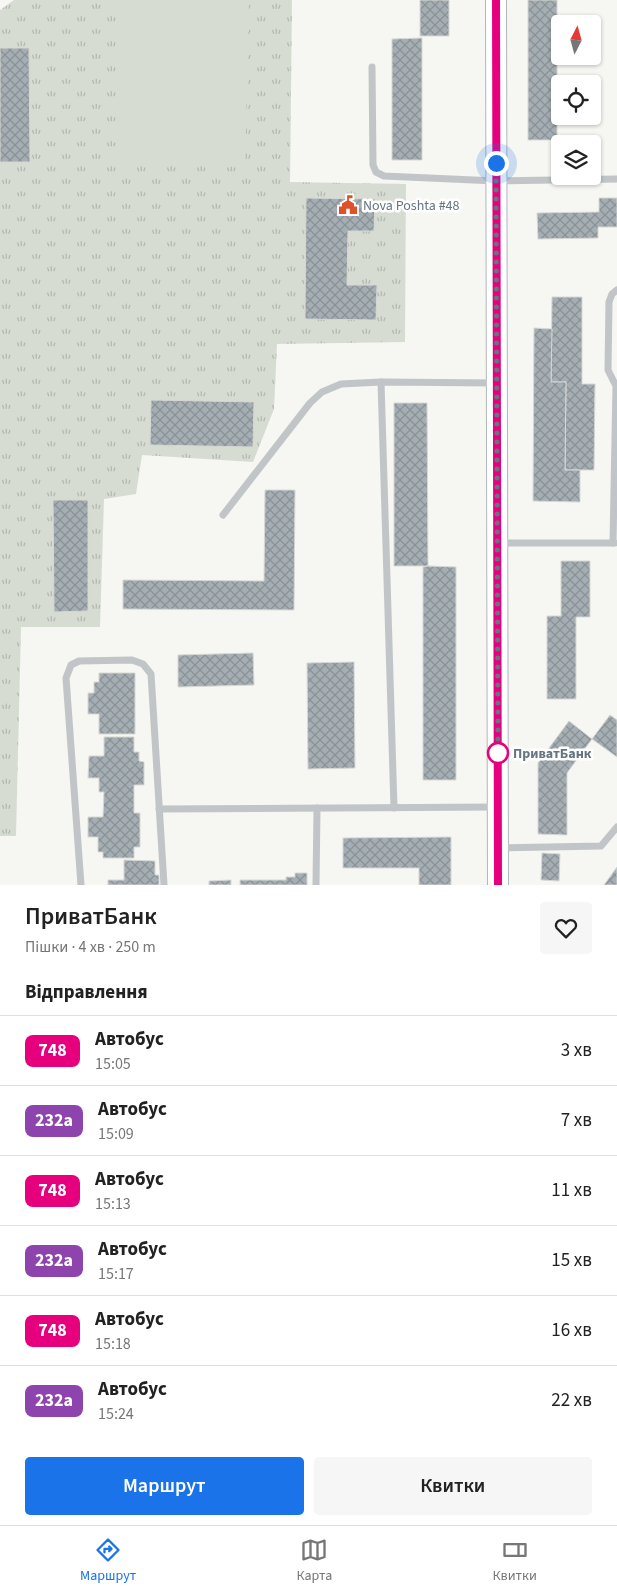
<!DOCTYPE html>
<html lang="uk">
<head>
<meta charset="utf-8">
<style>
  :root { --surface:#fff; --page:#f6f6f6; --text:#222; --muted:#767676; --line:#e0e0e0; --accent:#1a73e8 }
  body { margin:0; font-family:"Source Sans 3",sans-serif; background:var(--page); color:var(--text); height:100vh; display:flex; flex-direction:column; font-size:19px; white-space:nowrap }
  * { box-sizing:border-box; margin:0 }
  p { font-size:16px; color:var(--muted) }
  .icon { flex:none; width:28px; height:28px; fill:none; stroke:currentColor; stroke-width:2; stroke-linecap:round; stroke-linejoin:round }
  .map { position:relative; height:885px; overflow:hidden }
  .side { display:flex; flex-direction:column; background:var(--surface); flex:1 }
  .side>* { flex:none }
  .badge { padding:0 10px; border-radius:8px; font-size:18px; line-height:32px }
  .needle { width:32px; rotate:6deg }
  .fabs { position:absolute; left:551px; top:15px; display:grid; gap:10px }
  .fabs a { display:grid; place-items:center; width:50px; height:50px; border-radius:5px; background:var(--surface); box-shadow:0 1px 4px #0004; font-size:25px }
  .you { position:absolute; width:25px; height:25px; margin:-12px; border:4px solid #fff; border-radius:50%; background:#1a73e8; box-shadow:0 0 0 8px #1a73e833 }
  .map>.badge { position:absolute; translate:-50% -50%; box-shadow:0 0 0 2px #fff }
  h2 { padding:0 25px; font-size:19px; line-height:45px }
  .round { display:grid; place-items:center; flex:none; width:52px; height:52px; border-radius:5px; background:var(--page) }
  .headline { display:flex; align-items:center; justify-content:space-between; height:85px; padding:0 25px }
  h1 { font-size:24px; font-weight:600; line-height:38px }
  .action { display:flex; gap:10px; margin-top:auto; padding:10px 25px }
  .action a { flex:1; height:58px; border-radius:5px; background:var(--accent); color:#fff; font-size:20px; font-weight:600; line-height:58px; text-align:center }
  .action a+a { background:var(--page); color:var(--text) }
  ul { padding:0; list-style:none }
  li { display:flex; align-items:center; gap:15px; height:70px; padding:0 25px; border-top:1px solid var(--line) }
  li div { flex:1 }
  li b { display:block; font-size:19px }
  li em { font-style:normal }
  li .badge { min-width:55px; font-weight:700; text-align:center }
  .menu { display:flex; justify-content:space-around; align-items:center; height:70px; border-top:1px solid var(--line); background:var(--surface); font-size:14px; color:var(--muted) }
  .menu a { display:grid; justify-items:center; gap:2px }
  .menu .selected { color:var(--accent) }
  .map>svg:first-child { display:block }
  .grass { fill:url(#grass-tufts) }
  .park { fill:#d7dcd3 }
  .building { fill:url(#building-cross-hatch); stroke:#d7d7d5 }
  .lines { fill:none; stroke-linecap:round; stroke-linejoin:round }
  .secondary-casing { stroke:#b1b7bb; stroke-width:22 }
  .service { stroke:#c1c5c8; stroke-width:7 }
  .secondary { stroke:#fff; stroke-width:20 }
  .line-casing { stroke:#fff; stroke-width:11 }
  .line { stroke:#e6007e; stroke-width:8 }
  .walk { stroke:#657682; stroke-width:5; stroke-dasharray:0 9 }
  .stop-dot { fill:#fff; stroke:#e6007e; stroke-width:2.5 }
  .labels { text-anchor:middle; stroke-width:5; stroke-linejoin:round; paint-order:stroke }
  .poi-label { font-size:14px; fill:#657682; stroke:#fff; text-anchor:start }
  .stop-label { font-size:14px; font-weight:bold; fill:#657682; stroke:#fff; text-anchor:start }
</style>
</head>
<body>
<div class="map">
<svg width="617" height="885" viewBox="0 0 617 885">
  <defs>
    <pattern id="grass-tufts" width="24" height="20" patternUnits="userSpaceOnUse" patternTransform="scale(1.25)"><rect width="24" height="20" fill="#d7dcd3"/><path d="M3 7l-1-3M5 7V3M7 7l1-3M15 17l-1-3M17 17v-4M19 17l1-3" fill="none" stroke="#b2b7b1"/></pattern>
    <pattern id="building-cross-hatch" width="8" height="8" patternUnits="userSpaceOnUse" patternTransform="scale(1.25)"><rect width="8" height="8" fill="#a5aeb3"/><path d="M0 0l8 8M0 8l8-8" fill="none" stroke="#8a9297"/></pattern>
  </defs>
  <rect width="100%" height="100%" fill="#f6f6f2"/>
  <!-- grass -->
  <polygon class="grass" points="14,0 292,0 290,182 406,184 405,342 277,344 274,409 253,462 142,455 136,494 104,499 100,627 21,627 16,836 0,836 0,10"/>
  <!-- park -->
  <polygon class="park" points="120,0 249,0 245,167 115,164"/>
  <!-- building -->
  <g class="building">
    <rect x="420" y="0" width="29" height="36"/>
    <rect x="528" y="0" width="29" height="140"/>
    <polygon points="422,38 422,160 392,160 392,39"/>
    <polygon points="0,48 29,48 30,162 0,162"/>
    <polygon points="306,198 375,199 374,231 348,231 347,285 377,285 376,320 305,319"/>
    <polygon points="599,198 617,198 617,227 598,227 598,238 538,239 537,213 599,212"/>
    <polygon points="552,297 582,297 582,384 595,384 594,470 565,470 566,382 551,382"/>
    <polygon points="534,328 552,329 551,382 566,382 565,470 580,470 580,502 533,501"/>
    <polygon points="151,400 254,402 253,447 150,445"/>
    <polygon points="394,403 427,403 428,566 394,566"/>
    <polygon points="265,490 295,490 294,610 123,609 123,580 264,581"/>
    <polygon points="53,500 88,500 88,611 54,612"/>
    <polygon points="561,561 590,561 590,617 576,617 576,699 547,699 547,616 561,616"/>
    <polygon points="428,566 456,567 456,780 423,780 423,567"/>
    <polygon points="253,653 254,685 178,687 178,655"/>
    <polygon points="354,662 355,768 308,769 307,663"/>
    <polygon points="99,673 135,673 135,734 99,734 99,714 88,714 88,693 94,693 94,682 99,682"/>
    <polygon points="610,715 617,720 617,757 592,739"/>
    <polygon points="569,721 592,739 567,773 567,835 538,834 538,763"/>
    <polygon points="104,737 134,737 134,752 139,752 139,761 144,762 144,785 134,785 134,813 140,813 140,847 134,847 134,858 103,858 103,852 98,852 98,837 88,837 88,817 103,817 104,792 99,792 99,778 88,778 89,756 104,756"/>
    <polygon points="451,837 451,885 419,885 419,868 343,868 343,838"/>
    <polygon points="542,853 560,854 559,881 541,880"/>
    <polygon points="124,860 155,861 155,875 159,875 159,885 108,885 108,880 124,880"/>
    <polygon points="617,867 617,885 604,885"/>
    <polygon points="295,873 307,873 307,885 240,885 240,880 286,880 286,877 295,877"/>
    <polygon points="231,880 231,885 209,885 209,881"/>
  </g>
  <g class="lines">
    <!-- secondary casing -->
    <g class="secondary-casing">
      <polyline id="secondary" points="496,0 498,885"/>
    </g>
    <!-- service -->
    <g class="service">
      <polyline points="372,67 373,165 376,172 384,176 496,181 617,179"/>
      <polyline points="381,382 394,808"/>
      <polyline points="223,515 310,403 322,392 341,384 381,382 496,383"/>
      <polyline points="499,543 615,543"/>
      <polyline points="613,543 616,386 608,370 609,302 612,294 617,290"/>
      <polyline points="159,809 496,807"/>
      <polyline points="498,848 601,846 617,827"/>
      <polyline points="81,885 66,678 71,665 79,661 132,660 143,664 151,674 164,885"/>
      <polyline points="316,885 317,808"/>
    </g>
    <!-- secondary -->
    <use href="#secondary" class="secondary"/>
  </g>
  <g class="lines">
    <!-- line casing -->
    <g class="line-casing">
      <polyline id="line" points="496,0 498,885"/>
    </g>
    <!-- line -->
    <use href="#line" class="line"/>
    <!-- walk -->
    <polyline class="walk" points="496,163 498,753"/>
  </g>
  <!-- icons -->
  <defs>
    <g id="civic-bare" transform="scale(1.5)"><path d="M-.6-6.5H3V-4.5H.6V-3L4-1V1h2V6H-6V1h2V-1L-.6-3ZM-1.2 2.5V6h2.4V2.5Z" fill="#dd522a" stroke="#fff" stroke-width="2.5" paint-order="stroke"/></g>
  </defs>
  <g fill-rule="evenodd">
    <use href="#civic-bare" x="348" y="205"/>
  </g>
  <!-- markers -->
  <circle class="stop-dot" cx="498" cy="753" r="10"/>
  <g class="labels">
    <!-- poi labels -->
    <g class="poi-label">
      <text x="363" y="210">Nova Poshta #48</text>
    </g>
    <!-- stop labels -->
    <g class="stop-label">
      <text x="513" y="758">ПриватБанк</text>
    </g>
  </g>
</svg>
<div class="fabs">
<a><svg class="needle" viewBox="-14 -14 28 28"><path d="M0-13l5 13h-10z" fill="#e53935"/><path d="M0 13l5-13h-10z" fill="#767676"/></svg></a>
<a><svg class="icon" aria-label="locate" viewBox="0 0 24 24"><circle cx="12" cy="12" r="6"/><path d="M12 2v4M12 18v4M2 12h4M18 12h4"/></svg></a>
<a><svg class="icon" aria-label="layers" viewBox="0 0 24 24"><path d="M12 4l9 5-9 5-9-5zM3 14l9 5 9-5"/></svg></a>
</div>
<div class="you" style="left:496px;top:163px"></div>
</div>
<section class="side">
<div class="headline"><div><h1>ПриватБанк</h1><p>Пішки · 4 хв · 250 m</p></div><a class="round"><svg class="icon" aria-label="heart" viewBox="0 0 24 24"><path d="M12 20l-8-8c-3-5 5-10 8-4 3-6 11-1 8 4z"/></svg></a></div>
<h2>Відправлення</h2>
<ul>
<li><span class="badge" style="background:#e6007e;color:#fff">748</span><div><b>Автобус</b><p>15:05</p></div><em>3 хв</em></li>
<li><span class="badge" style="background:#8e44ad;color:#fff">232а</span><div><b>Автобус</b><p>15:09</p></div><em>7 хв</em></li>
<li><span class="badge" style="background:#e6007e;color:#fff">748</span><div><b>Автобус</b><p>15:13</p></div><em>11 хв</em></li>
<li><span class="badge" style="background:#8e44ad;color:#fff">232а</span><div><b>Автобус</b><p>15:17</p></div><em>15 хв</em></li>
<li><span class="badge" style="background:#e6007e;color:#fff">748</span><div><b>Автобус</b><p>15:18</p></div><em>16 хв</em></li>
<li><span class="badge" style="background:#8e44ad;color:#fff">232а</span><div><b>Автобус</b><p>15:24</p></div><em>22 хв</em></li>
</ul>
<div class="action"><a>Маршрут</a><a>Квитки</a></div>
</section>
<nav class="menu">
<a class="selected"><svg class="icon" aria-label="directions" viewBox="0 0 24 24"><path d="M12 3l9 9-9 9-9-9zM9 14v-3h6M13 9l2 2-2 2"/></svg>Маршрут</a>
<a><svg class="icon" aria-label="map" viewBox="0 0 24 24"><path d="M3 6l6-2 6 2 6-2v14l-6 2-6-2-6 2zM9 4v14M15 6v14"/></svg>Карта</a>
<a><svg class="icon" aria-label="tickets" viewBox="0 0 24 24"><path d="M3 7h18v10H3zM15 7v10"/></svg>Квитки</a>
</nav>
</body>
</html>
